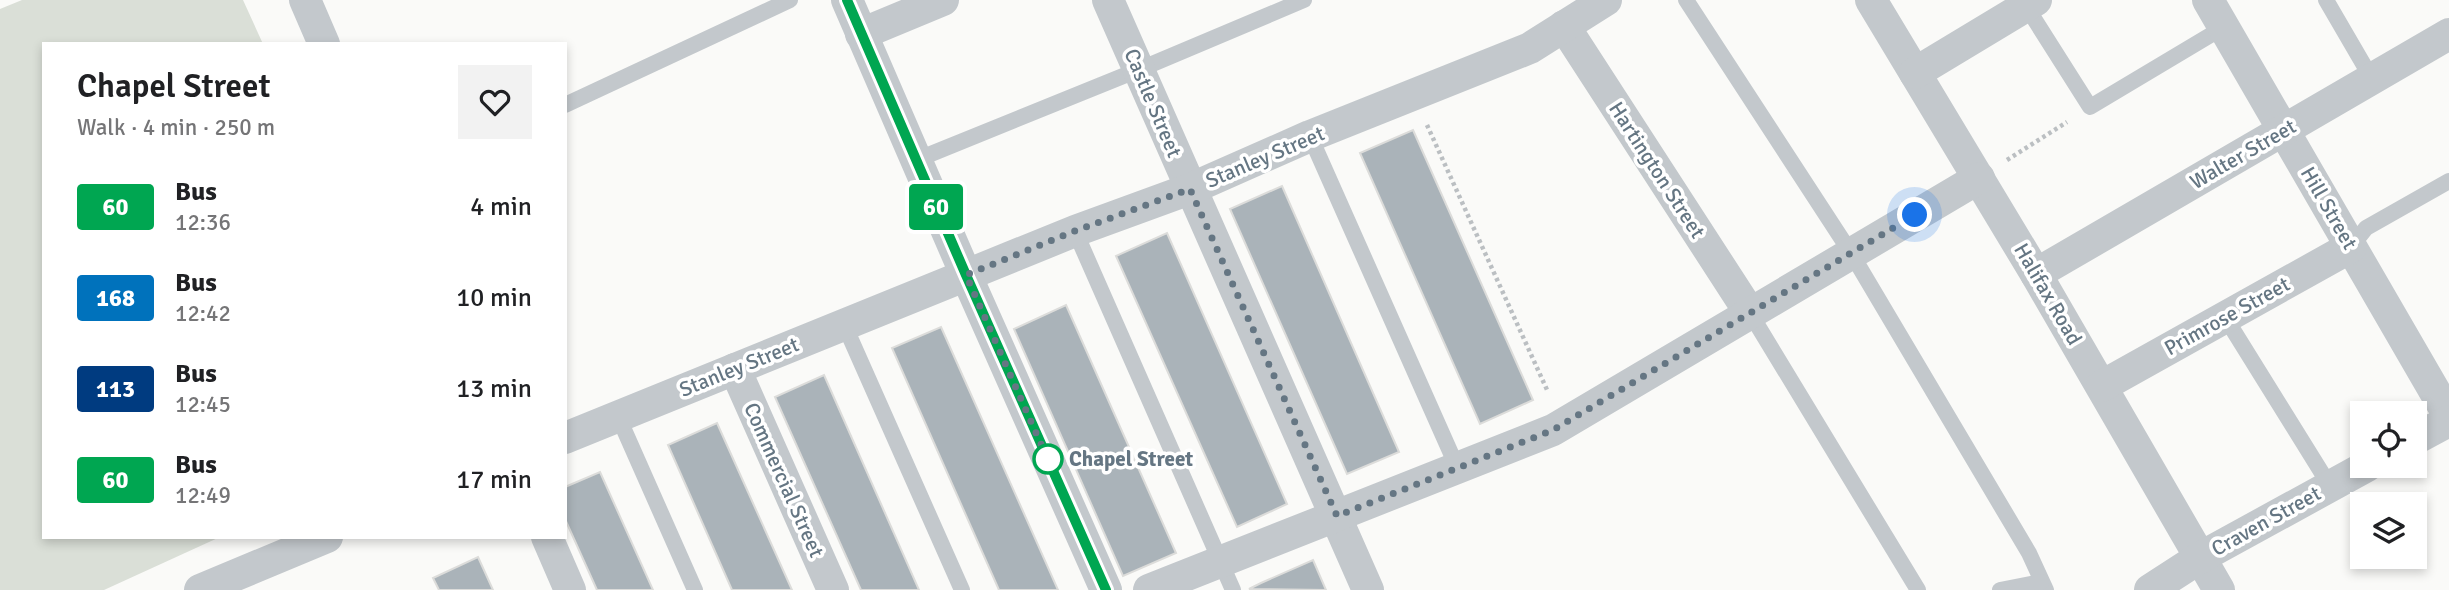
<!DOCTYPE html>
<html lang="en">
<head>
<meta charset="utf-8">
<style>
  :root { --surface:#fff; --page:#f2f2f2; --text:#202124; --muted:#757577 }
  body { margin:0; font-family:Signika,sans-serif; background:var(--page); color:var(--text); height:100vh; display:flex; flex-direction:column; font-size:26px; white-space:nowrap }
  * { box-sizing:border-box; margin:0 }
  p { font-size:23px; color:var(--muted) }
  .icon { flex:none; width:38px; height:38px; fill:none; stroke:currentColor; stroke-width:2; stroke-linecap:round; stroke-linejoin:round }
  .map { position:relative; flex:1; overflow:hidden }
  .sheet { position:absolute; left:42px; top:42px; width:525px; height:497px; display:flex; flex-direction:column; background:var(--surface); border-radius:0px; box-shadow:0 4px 10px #0003 }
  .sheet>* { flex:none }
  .badge { padding:0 14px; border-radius:5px; font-size:24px; line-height:46px }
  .buttons { position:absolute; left:2350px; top:401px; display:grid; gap:14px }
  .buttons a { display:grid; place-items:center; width:77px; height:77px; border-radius:0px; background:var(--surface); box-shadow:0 4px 10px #0003; font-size:35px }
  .you { position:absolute; width:35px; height:35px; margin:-18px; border:5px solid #fff; border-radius:50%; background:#1a73e8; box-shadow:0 0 0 10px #1a73e833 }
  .map>.badge { position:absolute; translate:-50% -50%; box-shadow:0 0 0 4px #fff }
  .round { display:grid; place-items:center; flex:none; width:74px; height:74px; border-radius:0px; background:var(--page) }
  .headline { display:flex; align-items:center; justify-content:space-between; height:119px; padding:0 35px }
  h1 { font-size:33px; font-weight:600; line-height:52px }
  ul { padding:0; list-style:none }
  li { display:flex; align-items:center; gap:21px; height:91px; padding:0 35px }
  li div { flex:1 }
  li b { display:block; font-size:26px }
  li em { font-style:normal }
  li .badge { min-width:77px; font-weight:700; text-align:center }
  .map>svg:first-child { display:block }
  .green { fill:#dadfd7 }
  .building { fill:#aab3b9; stroke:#dcdcda; stroke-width:2 }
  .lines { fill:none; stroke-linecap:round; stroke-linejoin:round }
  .path { stroke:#bbbfc2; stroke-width:4.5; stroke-dasharray:3.5 3.5; stroke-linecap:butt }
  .lane { stroke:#c3c8cc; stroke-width:16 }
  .street { stroke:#c3c8cc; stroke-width:32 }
  .line-casing { stroke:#fff; stroke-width:16 }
  .line { stroke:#00a651; stroke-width:10 }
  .walk { stroke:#657683; stroke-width:7; stroke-dasharray:0 12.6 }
  .stop-dot { fill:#fff; stroke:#00a651; stroke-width:3.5 }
  .labels { text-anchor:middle; stroke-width:7; stroke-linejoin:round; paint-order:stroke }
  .street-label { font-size:21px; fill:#657683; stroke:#fff }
  .stop-label { font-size:21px; font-weight:bold; fill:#657683; stroke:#fff; text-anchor:start }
</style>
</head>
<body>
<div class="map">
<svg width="2449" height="590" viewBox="0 0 2449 590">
  <rect width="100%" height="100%" fill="#fafaf8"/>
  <!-- green -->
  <polygon class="green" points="22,0 243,0 263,44 44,44 44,537 220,537 104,590 0,590 0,9"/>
  <!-- building -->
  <g class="building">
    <polygon points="1413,130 1533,400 1480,424 1360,153"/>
    <polygon points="1282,186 1399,452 1347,474 1230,209"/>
    <polygon points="1167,233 1287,504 1237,527 1116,256"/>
    <polygon points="1066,305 1176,553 1123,576 1014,329"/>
    <polygon points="941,327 1058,590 999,590 892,348"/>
    <polygon points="824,375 919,590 861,590 775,397"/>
    <polygon points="717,423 792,590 732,590 668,445"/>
    <polygon points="600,472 653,590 597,590 565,519 565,487"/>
    <polygon points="478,557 493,590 439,590 433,578"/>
    <polygon points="1313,560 1326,590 1249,589 1261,583"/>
  </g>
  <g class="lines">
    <!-- path -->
    <g class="path">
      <polyline points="1427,125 1548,392"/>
      <polyline points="2007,160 2067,122"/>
    </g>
    <!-- lane -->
    <g class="lane">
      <polyline points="1686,0 1851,253 2029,553 2046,590"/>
      <polyline points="2326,0 2372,79"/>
      <polyline points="2026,6 2090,107 2224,27"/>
      <polyline points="565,105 790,0"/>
      <polyline points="1310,136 1457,467"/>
      <polyline points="916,160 1138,70 1304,0"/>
      <polyline points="1075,231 1233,590"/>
      <polyline points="2351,247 2366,228 2449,181"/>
      <polyline points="1750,313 1918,590"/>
      <polyline points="2225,317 2330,486"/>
      <polyline points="844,324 962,590"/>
      <polyline points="618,416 695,590"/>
      <polyline points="2000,590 2041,582"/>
    </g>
    <!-- street -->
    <g class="street">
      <polyline points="305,0 324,44"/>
      <polyline points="847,0 966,275 1106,590"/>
      <polyline points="1108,0 1368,590"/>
      <polyline points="1871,0 2036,274 2219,590"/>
      <polyline points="2208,0 2449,416"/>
      <polyline points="1564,26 1750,313"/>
      <polyline points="861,34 943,0"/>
      <polyline points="1915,73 2036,0"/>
      <polyline points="2036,274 2449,34"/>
      <polyline points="735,369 833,590"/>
      <polyline points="2102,386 2351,247"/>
      <polyline points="565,438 1075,231 1190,189 1310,136 1530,48 1606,0"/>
      <polyline points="2415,439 2449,421"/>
      <polyline points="547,537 570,590"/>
      <polyline points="200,590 327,537"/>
      <polyline points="1149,590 1553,430 1979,178"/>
      <polyline points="2150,590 2201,557 2367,466"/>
    </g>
  </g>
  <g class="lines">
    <!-- line casing -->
    <g class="line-casing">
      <polyline id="line" points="847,0 966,275 1106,590"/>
    </g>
    <!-- line -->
    <use href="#line" class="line"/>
    <!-- walk -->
    <polyline class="walk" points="1048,459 1052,469 966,275 1075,231 1190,189 1337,516 1553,430 1915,215"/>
  </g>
  <!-- markers -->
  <circle class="stop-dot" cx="1048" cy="459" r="14"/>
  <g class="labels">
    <!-- street labels -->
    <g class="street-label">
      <text transform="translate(1153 103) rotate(67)" y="7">Castle Street</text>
      <text transform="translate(2243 154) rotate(-30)" y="7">Walter Street</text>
      <text transform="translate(1265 157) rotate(-23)" y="7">Stanley Street</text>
      <text transform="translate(1657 170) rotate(57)" y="7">Hartington Street</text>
      <text transform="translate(2329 208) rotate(60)" y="7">Hill Street</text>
      <text transform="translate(2048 294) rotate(60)" y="7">Halifax Road</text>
      <text transform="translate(2227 316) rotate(-29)" y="7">Primrose Street</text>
      <text transform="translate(739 367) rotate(-22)" y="7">Stanley Street</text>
      <text transform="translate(784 480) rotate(66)" y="7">Commercial Street</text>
      <text transform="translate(2266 521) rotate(-29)" y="7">Craven Street</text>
    </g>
    <!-- stop labels -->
    <g class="stop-label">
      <text x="1069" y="466">Chapel Street</text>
    </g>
  </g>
</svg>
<div class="buttons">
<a><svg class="icon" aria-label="locate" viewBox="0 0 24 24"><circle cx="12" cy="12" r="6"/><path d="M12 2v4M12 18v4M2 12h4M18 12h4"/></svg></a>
<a><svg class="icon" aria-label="layers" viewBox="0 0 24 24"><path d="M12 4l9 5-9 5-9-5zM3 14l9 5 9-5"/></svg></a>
</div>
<div class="you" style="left:1915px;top:215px"></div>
<b class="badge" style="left:936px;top:207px;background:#00a651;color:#fff">60</b>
<section class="sheet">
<div class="headline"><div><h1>Chapel Street</h1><p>Walk · 4 min · 250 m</p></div><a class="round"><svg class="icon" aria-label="heart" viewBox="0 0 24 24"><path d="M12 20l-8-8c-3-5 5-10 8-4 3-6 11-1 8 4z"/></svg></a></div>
<ul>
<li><span class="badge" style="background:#00a651;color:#fff">60</span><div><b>Bus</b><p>12:36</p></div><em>4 min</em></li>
<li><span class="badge" style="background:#0072bc;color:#fff">168</span><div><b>Bus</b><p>12:42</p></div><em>10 min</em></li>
<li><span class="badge" style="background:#003b80;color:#fff">113</span><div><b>Bus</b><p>12:45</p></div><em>13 min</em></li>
<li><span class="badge" style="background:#00a651;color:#fff">60</span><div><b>Bus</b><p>12:49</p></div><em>17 min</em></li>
</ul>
</section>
</div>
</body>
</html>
